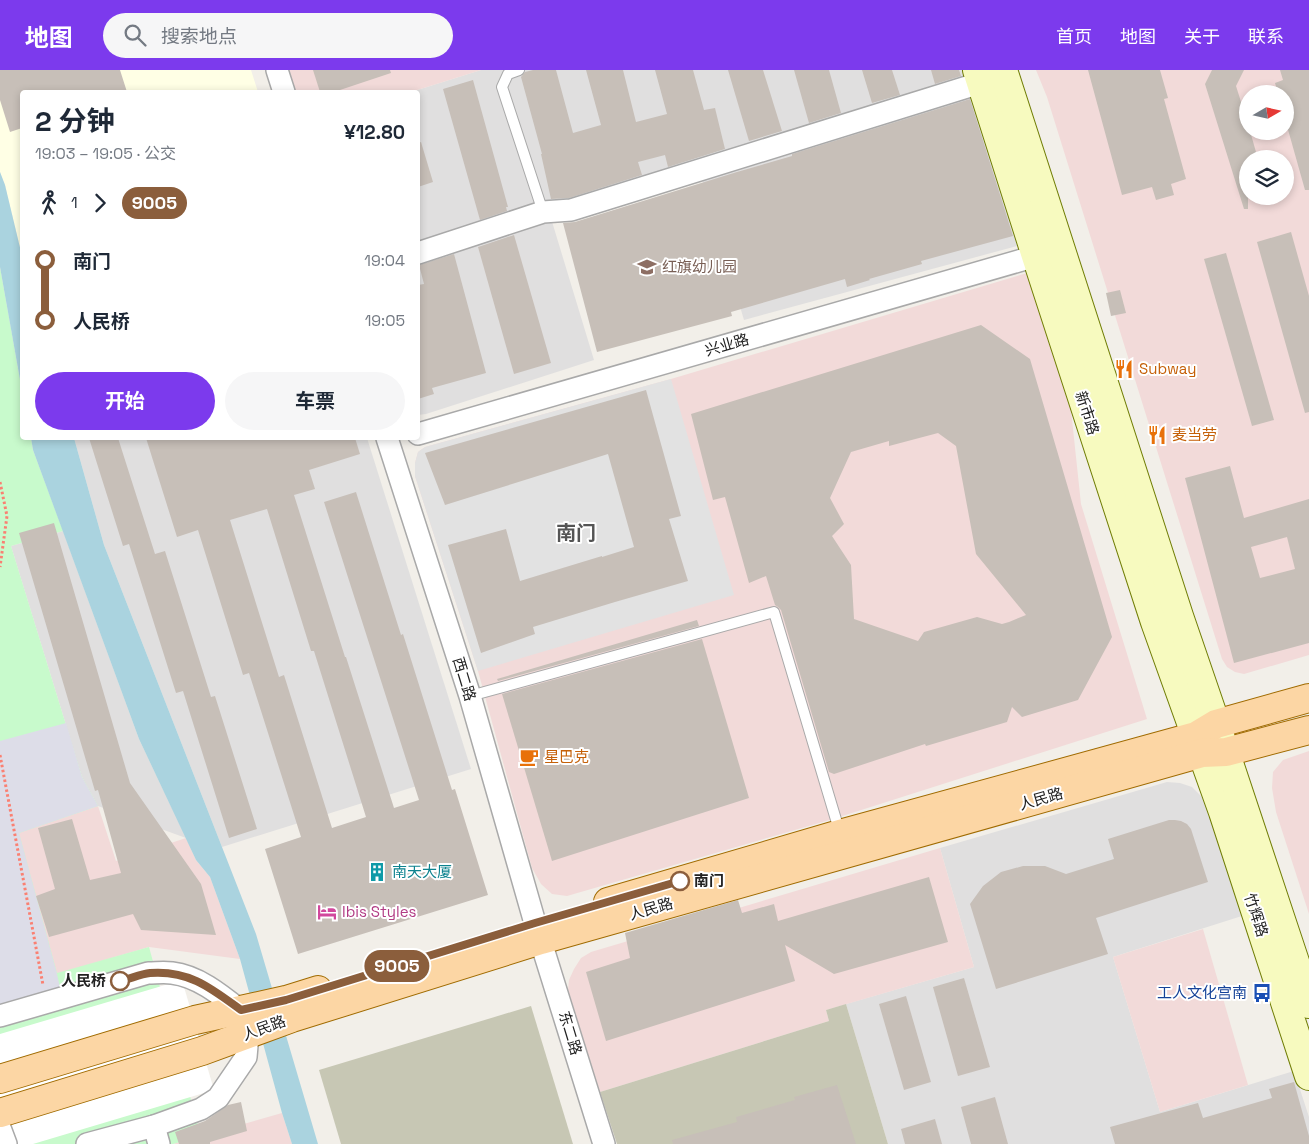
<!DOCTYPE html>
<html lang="zh">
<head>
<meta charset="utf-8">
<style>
  :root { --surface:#fff; --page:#f6f6f7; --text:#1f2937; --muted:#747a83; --accent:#7c3aed }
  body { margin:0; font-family:"Space Grotesk","Noto Sans SC",sans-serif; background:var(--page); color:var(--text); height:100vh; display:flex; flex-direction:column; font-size:19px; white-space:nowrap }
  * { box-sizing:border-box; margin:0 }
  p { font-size:16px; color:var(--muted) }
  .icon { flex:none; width:28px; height:28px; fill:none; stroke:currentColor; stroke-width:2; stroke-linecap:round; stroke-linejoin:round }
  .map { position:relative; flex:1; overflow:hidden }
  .panel { position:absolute; left:20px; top:20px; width:400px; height:350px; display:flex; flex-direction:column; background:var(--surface); border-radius:5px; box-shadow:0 2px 8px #0003 }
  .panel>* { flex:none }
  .badge { padding:0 10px; border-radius:16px; font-size:18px; line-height:32px }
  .needle { width:32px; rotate:81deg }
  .buttons { position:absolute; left:1239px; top:15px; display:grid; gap:10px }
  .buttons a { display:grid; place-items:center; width:55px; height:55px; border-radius:50%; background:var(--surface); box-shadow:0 2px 8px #0003; font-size:25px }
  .map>.badge { position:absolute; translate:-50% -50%; box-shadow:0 0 0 2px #fff }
  .legs { display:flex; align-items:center; gap:8px; height:55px; padding:0 15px; font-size:16px }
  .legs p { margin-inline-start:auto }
  .head { display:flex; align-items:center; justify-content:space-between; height:85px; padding:0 15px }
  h1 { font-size:28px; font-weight:700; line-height:38px }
  .primary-button { display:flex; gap:10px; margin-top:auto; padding:10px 15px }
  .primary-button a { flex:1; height:58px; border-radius:30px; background:var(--accent); color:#fff; font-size:20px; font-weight:700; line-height:58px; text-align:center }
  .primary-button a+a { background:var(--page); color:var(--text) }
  ul { padding:0 15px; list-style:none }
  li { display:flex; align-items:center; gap:18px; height:60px; font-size:19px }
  li i { display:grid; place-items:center; width:8px; height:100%; margin:0 6px; background:currentColor }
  li i::after { content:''; width:12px; height:12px; margin:-6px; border:4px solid; border-radius:50%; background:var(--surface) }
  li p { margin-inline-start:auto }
  li:first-child i { background:linear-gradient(#0000 50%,currentColor 0) }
  li:last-child i { background:linear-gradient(currentColor 50%,#0000 0) }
  header { display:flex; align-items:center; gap:30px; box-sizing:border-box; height:70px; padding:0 25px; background:var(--accent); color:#fff }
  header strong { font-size:24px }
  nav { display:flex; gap:28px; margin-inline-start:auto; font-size:18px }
  .search { width:350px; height:45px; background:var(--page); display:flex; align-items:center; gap:12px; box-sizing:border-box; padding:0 18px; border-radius:28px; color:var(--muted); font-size:19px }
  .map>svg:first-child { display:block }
  .residential { fill:#e0dfdf }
  .commercial { fill:#f2dad9; fill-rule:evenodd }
  .education { fill:#ffffe5 }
  .construction { fill:#c7c7b4 }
  .park { fill:#c8facc }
  .parking { fill:#e2e2e2 }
  .plaza { fill:#dddde8 }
  .water { fill:#aad3df }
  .pier { fill:#fff }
  .building { fill:#c7bfb8; fill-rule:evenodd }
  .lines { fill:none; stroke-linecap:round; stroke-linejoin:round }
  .lane-casing { stroke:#a9a9a9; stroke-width:12 }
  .street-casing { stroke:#a9a9a9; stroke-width:24 }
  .secondary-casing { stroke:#707d05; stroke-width:30 }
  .primary-casing { stroke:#a06b00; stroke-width:30 }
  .path { stroke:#fa8072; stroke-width:3; stroke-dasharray:2.5 2.5; stroke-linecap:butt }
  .lane { stroke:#fff; stroke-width:10 }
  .street { stroke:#fff; stroke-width:21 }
  .secondary { stroke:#f7fabf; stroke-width:28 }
  .primary { stroke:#fcd6a4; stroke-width:28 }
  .line-1-casing { stroke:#fff; stroke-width:11 }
  .line-1 { stroke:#8b5e3c; stroke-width:8 }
  .stop-1-dot { fill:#fff; stroke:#8b5e3c; stroke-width:2.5 }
  .labels { text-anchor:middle; stroke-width:4; stroke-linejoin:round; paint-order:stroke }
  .education-label { font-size:15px; fill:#785e54; stroke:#fff; text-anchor:start }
  .street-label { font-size:15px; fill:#222; stroke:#fff }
  .food-label { font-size:15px; fill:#c56008; stroke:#fff; text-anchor:start }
  .culture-label { font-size:15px; fill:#0d838f; stroke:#fff; text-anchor:start }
  .stop-label { font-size:15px; font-weight:bold; fill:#222; stroke:#fff; text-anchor:start }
  .hotel-label { font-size:15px; fill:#b23c85; stroke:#fff; text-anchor:start }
  .transit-label { font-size:15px; fill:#164399; stroke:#fff; text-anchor:end }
  .district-label { font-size:20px; font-weight:bold; fill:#555; stroke:#fff }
</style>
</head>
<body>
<header>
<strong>地图</strong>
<div class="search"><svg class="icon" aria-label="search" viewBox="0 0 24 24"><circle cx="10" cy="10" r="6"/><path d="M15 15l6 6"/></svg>搜索地点</div>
<nav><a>首页</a><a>地图</a><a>关于</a><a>联系</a></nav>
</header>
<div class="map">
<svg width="1309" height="1074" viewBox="0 0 1309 1074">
  <rect width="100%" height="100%" fill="#f2efe9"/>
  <!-- residential -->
  <g class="residential">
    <polygon points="481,0 970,0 1023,167 1017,176 744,250 700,102 550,145 594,290 426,344 418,345 418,22 411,22"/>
    <polygon points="74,368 367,368 471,699 222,777 104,475"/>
    <polygon points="63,461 139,669 186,768 98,736 82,707 11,476"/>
    <polygon points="1167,712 1180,713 1192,717 1201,726 1209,740 1245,845 1113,887 1160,1042 1294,1001 1309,1047 1309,1074 888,1074 846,934 974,897 940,778"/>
  </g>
  <!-- commercial -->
  <g class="commercial">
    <polygon points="285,0 481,0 411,22 292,22"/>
    <path d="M1036,0H1309V585L1244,604L1235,602L1227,597L1222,589L1047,27ZM1248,24H1285V61H1248ZM1248,89H1285V126H1248Z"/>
    <polygon points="1027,203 1071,340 1081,434 1147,649 833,749 567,826 552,824 541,814 532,798 478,601 415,406 415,393 418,382 425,377 671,309"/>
    <polygon points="1309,681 1309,844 1276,742 1272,718 1273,702 1283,690"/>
    <polygon points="98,736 116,791 186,768 196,790 210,807 240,889 149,877 57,904 18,763"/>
    <polygon points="940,778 974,897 826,940 829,951 600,1022 568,920 569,910 574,899 581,888 591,882"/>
    <polygon points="1203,859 1248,1015 1160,1042 1113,887"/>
    <polygon points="282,1043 292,1074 173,1074"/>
  </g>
  <!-- education -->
  <polygon class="education" points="0,0 251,0 258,22 22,22 22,186 5,115 0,102"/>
  <!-- construction -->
  <g class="construction">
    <polygon points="846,934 888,1074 617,1074 600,1022 829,951 826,940"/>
    <polygon points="531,936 573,1074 341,1074 319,1000"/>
  </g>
  <!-- park -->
  <polygon class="park" points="0,197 22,321 22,368 31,368 33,380 63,461 11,476 82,707 98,736 19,763 57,903 149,877 201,1066 173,1074 0,1074"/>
  <!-- parking -->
  <polygon class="parking" points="671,309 734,525 478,601 415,406 415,393 418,382 425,377"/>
  <!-- plaza -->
  <polygon class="plaza" points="66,653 82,707 98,736 19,763 57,904 61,922 0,935 0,671"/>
  <!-- water -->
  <g class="water">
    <polygon points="0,102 5,115 22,186 22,321 0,197"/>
    <polygon points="31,368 74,368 104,475 256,864 318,1074 292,1074 282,1043 240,889 210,807 196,790 139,669 33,380"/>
  </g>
  <!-- pier -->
  <polygon class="pier" points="182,910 214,1020 33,1074 0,1074 0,964"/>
  <!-- building -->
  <g class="building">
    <polygon points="0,0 120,0 127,22 22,22 22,58 10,62 0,30"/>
    <polygon points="313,0 390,0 391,3 334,22 320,22"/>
    <polygon points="533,0 556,0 573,63 601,55 586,0 623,0 636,52 667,44 655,0 693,0 704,40 715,38 725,79 668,97 665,85 638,92 642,105 569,128 551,129 541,84 542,84 521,7 525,2"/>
    <polygon points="728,0 763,0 782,61 749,71"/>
    <polygon points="794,0 829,0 841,43 809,53"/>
    <polygon points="862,0 892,0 900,25 872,33"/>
    <polygon points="931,0 959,0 961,6 935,14"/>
    <polygon points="1088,0 1160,0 1168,28 1164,29 1186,109 1171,114 1174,125 1156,130 1152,117 1122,125"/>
    <polygon points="1212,0 1244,0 1236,16 1248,54 1248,61 1250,61 1258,89 1248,89 1248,139 1244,139 1205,14"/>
    <polygon points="1280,0 1309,0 1309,120 1305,120 1285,49 1285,24 1278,24 1275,13 1283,10"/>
    <polygon points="473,10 508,137 506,137 507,141 480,150 443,19"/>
    <polygon points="970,29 1013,166 921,191 922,194 869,209 870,210 847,217 845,209 731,242 732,246 597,282 563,153 575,152 737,102 792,86 792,84"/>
    <polygon points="421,72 433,112 418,117 418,73"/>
    <polygon points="1291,162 1309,226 1309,342 1305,343 1257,172"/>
    <polygon points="514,165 551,293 514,304 478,177"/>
    <polygon points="1226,183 1274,350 1252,356 1204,189"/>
    <polygon points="454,184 486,303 432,318 434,324 418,329 418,215 424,214 419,195"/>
    <polygon points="1120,220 1126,243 1111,246 1106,223"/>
    <path d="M981,255L1030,289L1112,567L1078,630L1022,647L1012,637L1007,652L926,676L925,674L834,704L829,702L781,540L778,537L775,535L766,506L749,513L725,427L713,430L691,344ZM938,363L956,376L976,484L1026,545L1009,552L1002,554L977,547L924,562L918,571L854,549L851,495L832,466L844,454L830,428L851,382L889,371V376Z"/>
    <polygon points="646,320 681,446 669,449 688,511 615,532 533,557 535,564 481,583 448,475 506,459 520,511 602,486 602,487 634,477 608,384 445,435 425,383"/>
    <polygon points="89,368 118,368 155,484 165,481 211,627 215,626 257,759 229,768 183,621 176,623 129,474 123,476"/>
    <path d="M146,368H355L360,384L309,400L315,419L294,425L345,587H346L394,738L419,730L324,432L356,422L401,565L403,564L452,720L455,719L488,825L298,884L265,779L301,767L249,603L243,605L198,460L177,467ZM267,439L311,581H314L366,747L332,758L284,605L279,607L230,450Z"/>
    <path d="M1230,396L1244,448L1309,429V573L1234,593L1185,408ZM1287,467L1295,499L1260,508L1251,477Z"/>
    <polygon points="54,453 130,713 201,814 216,865 141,860 133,844 49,867 36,826 55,819 38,758 72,749 90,810 121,803 98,720 95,721 19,463"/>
    <polygon points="697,550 699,556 498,611 497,609"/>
    <polygon points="702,569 749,728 552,791 502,624"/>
    <polygon points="1169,750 1175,750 1181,751 1187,754 1191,759 1208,812 1096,848 1108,884 996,919 970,834 983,816 1001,802 1023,796 1045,796 1066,804 1114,789 1108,769"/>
    <polygon points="929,807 948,872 834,904 785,875 795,911 606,971 586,902 630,888 625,863 738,830 742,843 774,834 778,851"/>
    <polygon points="964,908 990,997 958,1006 933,917"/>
    <polygon points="906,926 931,1012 904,1020 879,934"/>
    <polygon points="1294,1012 1309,1066 1309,1074 1115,1074 1110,1057 1198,1033 1203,1048 1272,1028 1269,1019"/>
    <polygon points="837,1015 856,1074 673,1074 672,1070 737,1052 736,1047 795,1030 794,1027"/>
    <polygon points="995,1027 1008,1074 971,1074 961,1037"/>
    <polygon points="241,1032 247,1061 210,1072 210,1074 179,1074 175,1062 205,1051 228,1035"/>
    <polygon points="935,1049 942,1074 905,1074 901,1059"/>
  </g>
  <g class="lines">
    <!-- lane casing -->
    <g class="lane-casing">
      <g id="lane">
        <polyline points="519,0 508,4 502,17 543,142"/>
        <polyline points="470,626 774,542 840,763"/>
      </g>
    </g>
    <!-- street casing -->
    <g class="street-casing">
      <g id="street">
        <polyline points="277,0 284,22"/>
        <polyline points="418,183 543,142 571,140 996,8"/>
        <polyline points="418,364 1036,186"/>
        <polyline points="387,368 470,626 535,853 604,1074"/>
        <path d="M0,946L148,903C156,903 164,902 172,903C198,906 221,925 241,941"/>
        <polyline points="154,1056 159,1074"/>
        <polyline points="0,1058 6,1074"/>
        <polyline points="87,1074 154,1056 201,1039 218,1028 246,987 248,964"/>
      </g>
    </g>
    <!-- secondary casing -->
    <g class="secondary-casing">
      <g id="secondary">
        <polyline points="977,0 1036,186 1155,552 1223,742 1309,1006"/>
        <polyline points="1003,0 1179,546 1216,654 1309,934"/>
      </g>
    </g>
    <!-- primary casing -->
    <g class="primary-casing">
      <g id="primary">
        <polyline points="608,832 840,764 1196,666 1216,654 1309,628"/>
        <polyline points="0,1009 195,950 286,930 318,920"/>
        <polyline points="0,1043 202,981 292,948 541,870 1202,683 1226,682 1309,660"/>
      </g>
    </g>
    <!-- path -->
    <g class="path">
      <polyline points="0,412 7,446 0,497"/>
      <polyline points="0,685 43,915"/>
    </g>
    <!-- lane -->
    <use href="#lane" class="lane"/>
    <!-- street -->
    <use href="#street" class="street"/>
    <!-- secondary -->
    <use href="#secondary" class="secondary"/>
    <!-- primary -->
    <use href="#primary" class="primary"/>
  </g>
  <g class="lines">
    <!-- line-1 casing -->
    <g class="line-1-casing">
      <path id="line-1" d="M120,911C130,909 140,904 150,903C189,900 211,918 241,940L286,930L535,853L680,811"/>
    </g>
    <!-- line-1 -->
    <use href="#line-1" class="line-1"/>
  </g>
  <!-- icons -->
  <defs>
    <g id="school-bare" transform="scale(1.5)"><path d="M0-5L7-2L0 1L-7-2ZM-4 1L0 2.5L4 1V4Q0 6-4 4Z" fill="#8d6e63" stroke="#fff" stroke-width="2.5" paint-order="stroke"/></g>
    <g id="restaurant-bare" transform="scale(1.5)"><path d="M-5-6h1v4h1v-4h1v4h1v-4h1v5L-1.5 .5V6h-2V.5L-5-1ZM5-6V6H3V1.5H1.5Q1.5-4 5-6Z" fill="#e8710a" stroke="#fff" stroke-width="2.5" paint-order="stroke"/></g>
    <g id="cafe-bare" transform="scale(1.5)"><path d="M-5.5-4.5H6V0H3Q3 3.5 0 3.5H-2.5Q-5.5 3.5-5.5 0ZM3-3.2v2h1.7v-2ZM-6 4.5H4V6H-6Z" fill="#e8710a" stroke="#fff" stroke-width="2.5" paint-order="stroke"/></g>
    <g id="building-bare" transform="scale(1.5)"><path d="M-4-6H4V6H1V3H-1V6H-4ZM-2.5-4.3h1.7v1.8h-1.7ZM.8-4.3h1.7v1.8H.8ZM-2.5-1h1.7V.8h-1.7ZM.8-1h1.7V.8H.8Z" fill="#0f9aa8" stroke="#fff" stroke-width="2.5" paint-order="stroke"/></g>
    <g id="hotel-bare" transform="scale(1.5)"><path d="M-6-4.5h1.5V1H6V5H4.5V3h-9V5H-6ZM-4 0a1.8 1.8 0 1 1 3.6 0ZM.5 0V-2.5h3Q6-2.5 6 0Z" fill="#d1479c" stroke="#fff" stroke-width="2.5" paint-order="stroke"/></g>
    <g id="bus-bare" transform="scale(1.5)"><path d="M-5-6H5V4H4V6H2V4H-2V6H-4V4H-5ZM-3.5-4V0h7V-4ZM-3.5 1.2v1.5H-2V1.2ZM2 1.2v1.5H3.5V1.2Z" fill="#1a4fb4" stroke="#fff" stroke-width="2.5" paint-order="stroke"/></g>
  </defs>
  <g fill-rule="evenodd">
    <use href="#school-bare" x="647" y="197"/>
    <use href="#restaurant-bare" x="1124" y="299"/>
    <use href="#restaurant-bare" x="1157" y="365"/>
    <use href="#cafe-bare" x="529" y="687"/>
    <use href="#building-bare" x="377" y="802"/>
    <use href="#hotel-bare" x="327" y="842"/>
    <use href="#bus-bare" x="1262" y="923"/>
  </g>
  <!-- markers -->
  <g class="stop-1-dot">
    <circle cx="680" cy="811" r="9"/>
    <circle cx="120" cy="911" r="9"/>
  </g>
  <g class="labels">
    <!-- education labels -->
    <g class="education-label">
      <text x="662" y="202">红旗幼儿园</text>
    </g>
    <!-- street labels -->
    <g class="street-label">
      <text transform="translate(727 275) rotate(-16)" y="5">兴业路</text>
      <text transform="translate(1087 343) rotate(72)" y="5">新市路</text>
      <text transform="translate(464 609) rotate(73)" y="5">西二路</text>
      <text transform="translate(1041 729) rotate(-16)" y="5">人民路</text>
      <text transform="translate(651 839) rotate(-16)" y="5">人民路</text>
      <text transform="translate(1256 845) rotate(72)" y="5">竹辉路</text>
      <text transform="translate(264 958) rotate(-20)" y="5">人民路</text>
      <text transform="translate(570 963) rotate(73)" y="5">东二路</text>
    </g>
    <!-- food labels -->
    <g class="food-label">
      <text x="1139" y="304">Subway</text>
      <text x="1172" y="370">麦当劳</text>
      <text x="544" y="692">星巴克</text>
    </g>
    <!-- culture labels -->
    <g class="culture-label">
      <text x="392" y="807">南天大厦</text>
    </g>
    <!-- stop labels -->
    <g class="stop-label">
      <text x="694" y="816">南门</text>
      <text x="106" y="916" text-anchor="end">人民桥</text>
    </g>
    <!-- hotel labels -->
    <g class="hotel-label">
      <text x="342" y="847">Ibis Styles</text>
    </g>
    <!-- transit labels -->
    <g class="transit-label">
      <text x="1247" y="928">工人文化宫南</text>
    </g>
    <!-- district labels -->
    <g class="district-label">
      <text x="576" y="470">南门</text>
    </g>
  </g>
</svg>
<div class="buttons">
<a><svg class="needle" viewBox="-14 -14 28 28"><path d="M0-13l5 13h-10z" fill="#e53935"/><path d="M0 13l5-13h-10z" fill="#747a83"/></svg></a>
<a><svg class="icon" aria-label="layers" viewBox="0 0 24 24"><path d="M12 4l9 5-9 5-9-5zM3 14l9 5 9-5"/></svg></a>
</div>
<b class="badge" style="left:397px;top:896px;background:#8b5e3c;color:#fff">9005</b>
<section class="panel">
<div class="head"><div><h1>2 分钟</h1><p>19:03 – 19:05 · 公交</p></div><b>¥12.80</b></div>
<div class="legs"><svg class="icon" aria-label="walk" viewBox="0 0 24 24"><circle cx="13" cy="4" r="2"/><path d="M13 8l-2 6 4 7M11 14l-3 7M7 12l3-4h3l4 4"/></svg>1<svg class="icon" aria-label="forward" viewBox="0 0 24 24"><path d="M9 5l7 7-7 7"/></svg><b class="badge" style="background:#8b5e3c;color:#fff">9005</b></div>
<ul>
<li><i style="color:#8b5e3c"></i><b>南门</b><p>19:04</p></li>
<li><i style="color:#8b5e3c"></i><b>人民桥</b><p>19:05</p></li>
</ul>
<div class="primary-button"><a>开始</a><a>车票</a></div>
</section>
</div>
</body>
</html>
